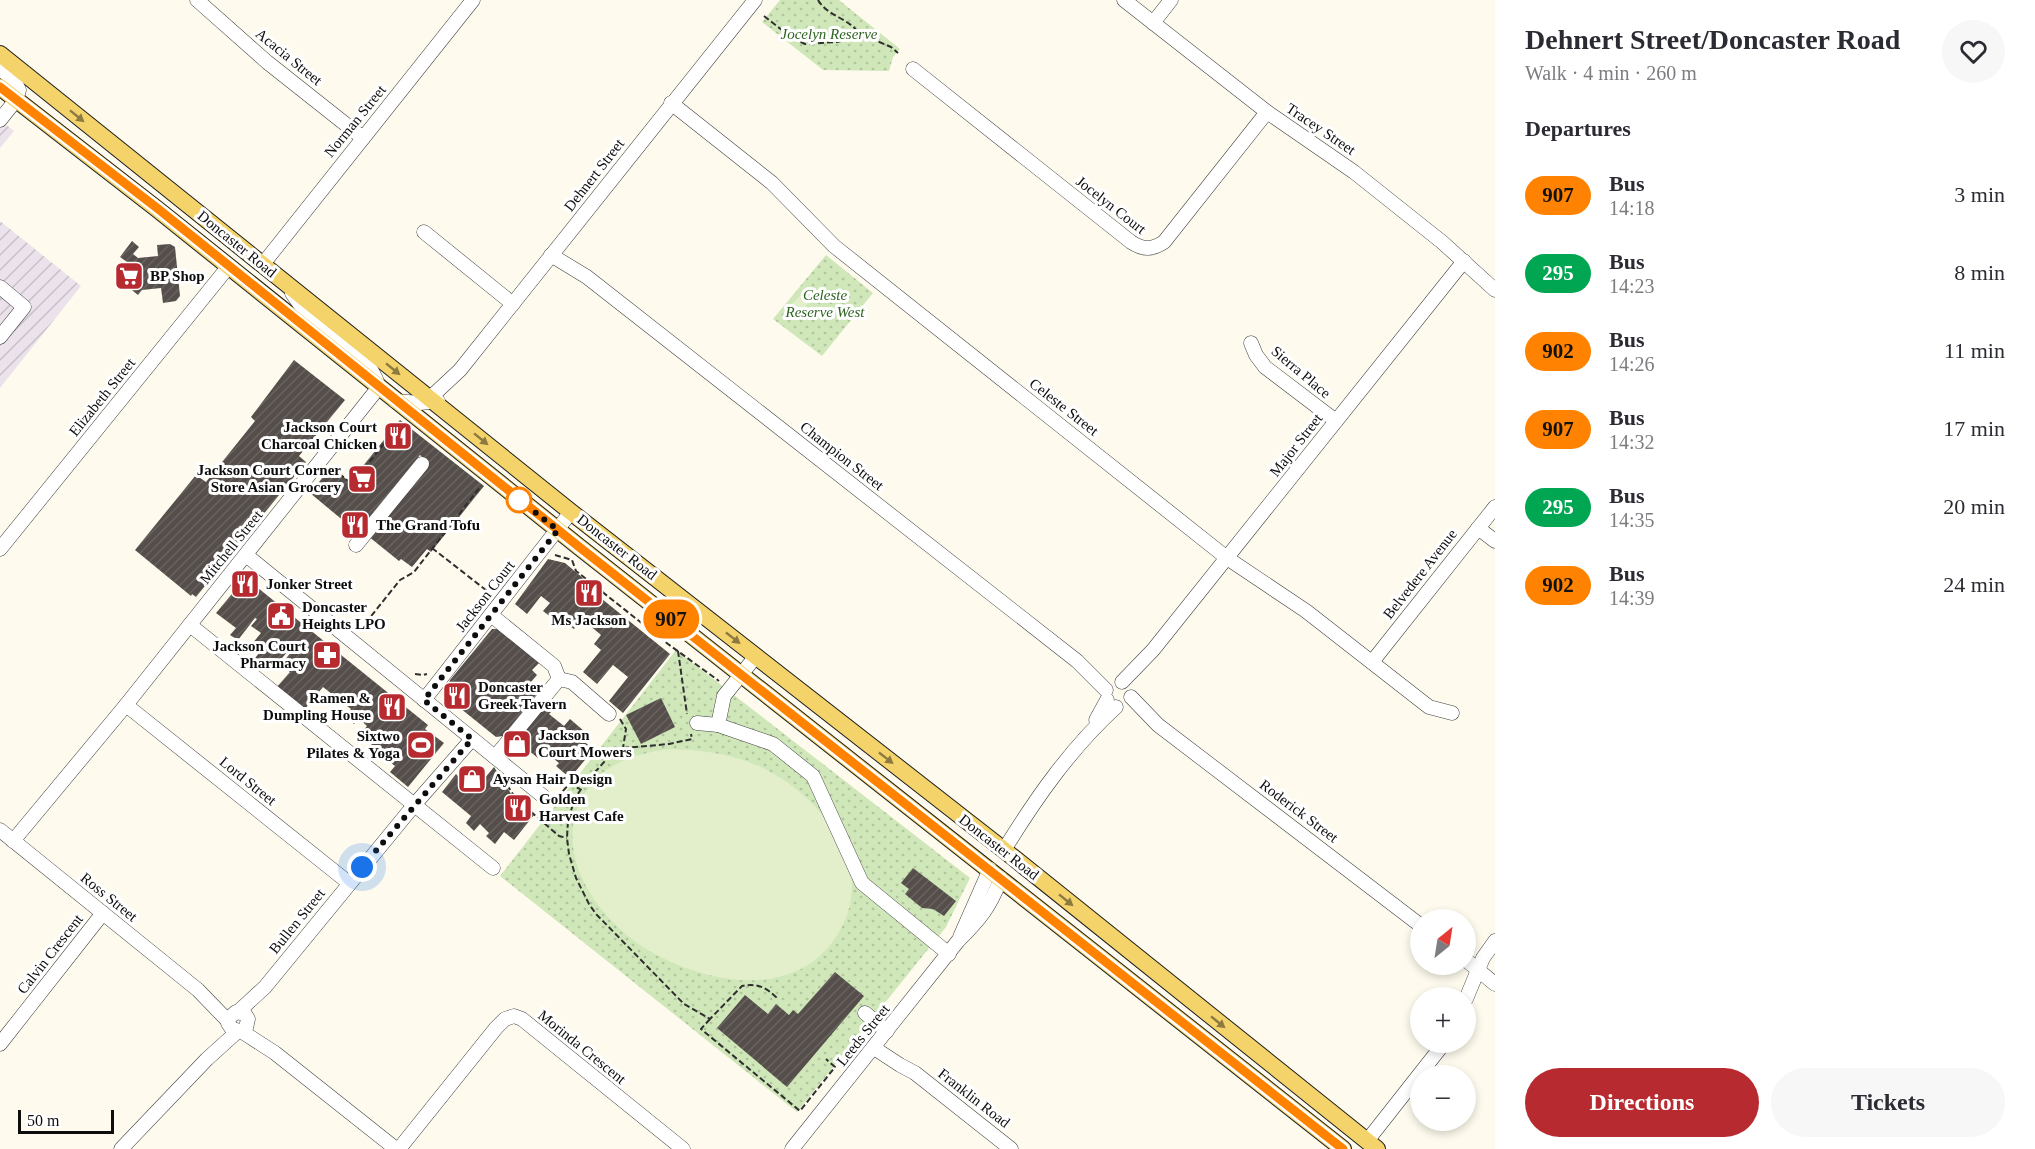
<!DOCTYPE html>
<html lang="en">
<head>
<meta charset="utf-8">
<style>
  :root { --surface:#fff; --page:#f7f7f7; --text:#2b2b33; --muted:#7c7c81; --accent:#b72b30 }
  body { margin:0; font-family:"Times New Roman",serif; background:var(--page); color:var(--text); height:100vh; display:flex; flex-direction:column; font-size:22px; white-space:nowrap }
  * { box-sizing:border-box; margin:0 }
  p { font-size:20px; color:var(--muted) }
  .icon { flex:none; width:33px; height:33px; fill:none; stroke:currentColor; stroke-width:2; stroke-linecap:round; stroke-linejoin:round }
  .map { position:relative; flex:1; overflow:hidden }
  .drawer { display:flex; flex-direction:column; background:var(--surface); width:540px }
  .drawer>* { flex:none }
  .badge { padding:0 12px; border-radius:20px; font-size:21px; line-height:39px }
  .needle { width:39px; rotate:30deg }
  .fabs { position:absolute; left:1410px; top:909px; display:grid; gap:12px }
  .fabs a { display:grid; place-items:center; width:66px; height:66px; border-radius:50%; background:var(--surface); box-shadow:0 3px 9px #0003; font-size:30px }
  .scale { position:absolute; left:18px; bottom:15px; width:96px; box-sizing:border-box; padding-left:6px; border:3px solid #0d0d0d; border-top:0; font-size:16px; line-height:21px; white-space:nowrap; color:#0d0d0d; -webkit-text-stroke:4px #fff; paint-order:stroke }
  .you { position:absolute; width:30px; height:30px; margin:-15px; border:4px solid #fff; border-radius:50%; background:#1a73e8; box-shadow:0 0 0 9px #1a73e833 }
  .map>.badge { position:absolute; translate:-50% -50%; box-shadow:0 0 0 3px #fff }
  h2 { padding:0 30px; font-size:22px; line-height:54px }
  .round { display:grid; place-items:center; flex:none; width:63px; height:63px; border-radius:32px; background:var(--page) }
  .overview { display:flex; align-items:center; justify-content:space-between; height:102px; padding:0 30px }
  h1 { font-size:28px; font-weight:600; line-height:45px }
  .primary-button { display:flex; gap:12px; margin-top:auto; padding:12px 30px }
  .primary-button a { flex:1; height:69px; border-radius:36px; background:var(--accent); color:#fff; font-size:24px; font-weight:600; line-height:69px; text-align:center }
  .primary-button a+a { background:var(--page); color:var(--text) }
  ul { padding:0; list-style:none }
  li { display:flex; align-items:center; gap:18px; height:78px; padding:0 30px }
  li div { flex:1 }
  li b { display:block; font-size:22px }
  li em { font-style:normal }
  li .badge { min-width:66px; font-weight:700; text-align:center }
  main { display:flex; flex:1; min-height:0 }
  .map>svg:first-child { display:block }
  .industrial { fill:url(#industrial-furrows) }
  .green { fill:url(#green-dots) }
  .pitch { fill:#e2efca }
  .building { fill:url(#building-hatch) }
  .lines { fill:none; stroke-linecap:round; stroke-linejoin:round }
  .minor-casing { stroke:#404040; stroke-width:15 }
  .major-casing { stroke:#1e1e1e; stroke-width:18 }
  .path { stroke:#2f2f2f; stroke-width:2; stroke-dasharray:6 3; stroke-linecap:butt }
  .minor { stroke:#fff; stroke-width:14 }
  .major { stroke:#f3d36a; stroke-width:16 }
  .oneway { fill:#8c7a40 }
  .line-casing { stroke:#fff; stroke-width:14 }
  .line { stroke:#ff8200; stroke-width:9 }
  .walk { stroke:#0d0d0d; stroke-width:6; stroke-dasharray:0 10.8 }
  .stop-dot { fill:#fff; stroke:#ff8200; stroke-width:3 }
  .labels { text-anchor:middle; stroke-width:6; stroke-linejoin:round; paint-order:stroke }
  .park-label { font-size:15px; font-style:italic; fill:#2d6220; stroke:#fff }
  .street-label { font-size:15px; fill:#0d0d0d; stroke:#fff }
  .poi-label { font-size:15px; font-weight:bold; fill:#0d0d0d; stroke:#fff; text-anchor:start }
</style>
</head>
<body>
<main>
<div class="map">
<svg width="1495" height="1149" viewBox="0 0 1495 1149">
  <defs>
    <pattern id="industrial-furrows" width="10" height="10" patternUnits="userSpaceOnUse" patternTransform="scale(1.5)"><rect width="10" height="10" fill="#ebe2ec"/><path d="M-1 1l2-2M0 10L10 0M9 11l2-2" fill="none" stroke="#c8c1c9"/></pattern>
    <pattern id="green-dots" width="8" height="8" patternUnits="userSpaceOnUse" patternTransform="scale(1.5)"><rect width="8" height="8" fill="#d0e7b9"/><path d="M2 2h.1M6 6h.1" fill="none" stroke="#b1c59e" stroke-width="1.8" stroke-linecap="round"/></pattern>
    <pattern id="building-hatch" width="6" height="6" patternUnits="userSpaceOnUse" patternTransform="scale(1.5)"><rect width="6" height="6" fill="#554e4a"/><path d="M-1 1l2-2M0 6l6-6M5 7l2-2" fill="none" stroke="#686360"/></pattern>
  </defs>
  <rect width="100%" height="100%" fill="#fefbee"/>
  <!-- industrial -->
  <g class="industrial">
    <polygon points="0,120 14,131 0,148"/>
    <polygon points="0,221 81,286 0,388"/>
  </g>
  <!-- green -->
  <g class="green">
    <polygon points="780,0 839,0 900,49 893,57 889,71 823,70 762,22"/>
    <polygon points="826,255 873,293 822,356 773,319"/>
    <polygon points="676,650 970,878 946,927 797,1112 500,876"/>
  </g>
  <!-- pitch -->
  <g class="pitch">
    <polygon points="801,295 809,303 798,314 790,306"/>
    <path d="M670,749C712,750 752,757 787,782C814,801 840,831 849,864C861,906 836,952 799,970C786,976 773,979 759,980C721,983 674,967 643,947C594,915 550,849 585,793C603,763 637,753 670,749Z"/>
  </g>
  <!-- building -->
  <g class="building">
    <polygon points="132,241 139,247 133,254 138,258 158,256 157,245 170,244 175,247 180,296 176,301 163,303 161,288 142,290 138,295 118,279 118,274 127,262 120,257"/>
    <polygon points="294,360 345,400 299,456 306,462 196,597 192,594 191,596 135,550 196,475 206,482 255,421 251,417"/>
    <polygon points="400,420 484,486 431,552 427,549 412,567 401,559 399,561 368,536 429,462 420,455 357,532 310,493 331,467 350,482"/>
    <polygon points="548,559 565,563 584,579 581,582 670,654 623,713 609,701 628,677 613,665 597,684 583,672 601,650 594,644 601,635 582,619 574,629 564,622 569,615 568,614 562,622 554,615 552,618 543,611 550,603 541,596 527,614 515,604"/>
    <polygon points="247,579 428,725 425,729 444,743 408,787 390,772 395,766 377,752 378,749 359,736 367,726 358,718 354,724 345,716 351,709 323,687 304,710 276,688 290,672 281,665 291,652 289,650 275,666 268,661 261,671 251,663 260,652 251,645 261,633 251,626 257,619 255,618 238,640 230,635 236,628 216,613 236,589 232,586 236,581"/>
    <polygon points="492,629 500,629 541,661 532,670 537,675 530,683 539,691 503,736 496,737 445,696 450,680"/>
    <polygon points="661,698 675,727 641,744 626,715"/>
    <polygon points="544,704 552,711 549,714 564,726 570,719 584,731 579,738 594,749 570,778 556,766 559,763 544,751 538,758 523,746 521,749 513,743"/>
    <polygon points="494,767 515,800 534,815 514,840 504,832 495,844 486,836 489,833 480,824 474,831 466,823 471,816 442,792 456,774 461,779 477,776 484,779"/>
    <polygon points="913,868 956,901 944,916 933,909 922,908 905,894 909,889 901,883"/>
    <polygon points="835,972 864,996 787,1087 717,1028 745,995 768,1014 776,1004 789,1015 793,1010 798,1014"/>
  </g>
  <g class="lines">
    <!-- minor casing -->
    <g class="minor-casing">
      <g id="minor">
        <polyline points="197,0 267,62 363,138"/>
        <polyline points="1124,0 1267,112 1354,172 1442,242 1495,290"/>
        <polyline points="1153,23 1171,0"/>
        <polyline points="0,69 14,80 19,90 16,100 0,120"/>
        <path d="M913,69L1131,242C1143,250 1152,250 1164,242L1267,112"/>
        <polyline points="671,103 772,183 834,246 1227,558 1306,611 1429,707 1452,713"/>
        <polyline points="424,232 513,304"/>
        <polyline points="551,255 587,277 1077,661 1106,690"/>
        <polyline points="263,264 473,0"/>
        <polyline points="0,287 24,307 0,337"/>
        <polyline points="1251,343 1256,355 1265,367 1336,421"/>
        <polyline points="430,398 460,370 755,0"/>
        <polyline points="395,401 420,403 438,401"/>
        <polyline points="1478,528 1495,541"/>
        <polyline points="356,545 422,464"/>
        <polyline points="0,549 229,266"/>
        <polyline points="246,555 544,797"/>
        <polyline points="491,615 554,666 559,679 495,757"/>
        <polyline points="190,625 493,868"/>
        <polyline points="1372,662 1495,507"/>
        <polyline points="559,679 572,682 609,714"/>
        <polyline points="1122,682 1153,650 1464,261"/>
        <polyline points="1131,697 1158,725 1420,925"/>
        <polyline points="424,700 571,512"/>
        <polyline points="126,705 349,883"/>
        <polyline points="1096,720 1107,700"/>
        <polyline points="697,723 718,725 773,744 813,776 862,883 949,954"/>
        <polyline points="718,725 724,696 756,656"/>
        <polyline points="0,830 198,990 228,1021"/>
        <path d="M13,841L126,705L379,387C367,349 331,339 306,312C301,306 296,299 292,293"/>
        <path d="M1004,850C1036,798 1071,748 1116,707"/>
        <polyline points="960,937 990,869"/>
        <polyline points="1466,960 1495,984"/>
        <polyline points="1466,999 1483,958 1495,941"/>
        <polyline points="239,1011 265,987 415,804 472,739"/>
        <polyline points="865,1013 887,1031"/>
        <polyline points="241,1031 246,1028 248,1019 245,1014 236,1012 229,1018 228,1023 232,1029 241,1031 275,1053 396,1149"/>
        <polyline points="0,1044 103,913"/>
        <polyline points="874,1048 900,1065 915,1073 1011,1149"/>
        <polyline points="1367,1141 1445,1042"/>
        <polyline points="121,1149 207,1059 238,1031"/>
        <polyline points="399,1149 496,1028 505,1019 514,1016 522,1019 683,1149"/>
        <path d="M792,1149L958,941C980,919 990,907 1001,878"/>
      </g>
    </g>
    <!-- major casing -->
    <g class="major-casing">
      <g id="major">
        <polyline points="0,54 571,512 1004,850 1377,1149"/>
        <polyline points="0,87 157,209 578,546 1343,1149"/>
      </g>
    </g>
    <!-- path -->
    <g class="path">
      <path d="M818,0C828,17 850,18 860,35"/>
      <polyline points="764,16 792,38 805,44 837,42 863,35 891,47 898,53"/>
      <polyline points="332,468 352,484 401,422"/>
      <polyline points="432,548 491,594"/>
      <polyline points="555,555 572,560 576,571 668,644 719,681"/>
      <polyline points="360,630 400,580 414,572 481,486"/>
      <polyline points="678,651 687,714"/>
      <polyline points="415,674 423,675 427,674"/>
      <path d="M620,719L626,729L623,748L614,752L605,761L586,782L575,798L568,820L567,838L569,854L576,878L589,904L596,914L684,1004L710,1019L742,986C757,983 766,987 777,998"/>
      <polyline points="623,748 669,744 692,739 691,734"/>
      <polyline points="507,785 516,799 559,836 567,838"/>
      <polyline points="557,798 569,784 580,789"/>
      <polyline points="541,820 548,810"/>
      <polyline points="710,1019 701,1029 800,1111 835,1067 826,1059"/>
    </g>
    <!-- minor -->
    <use href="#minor" class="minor"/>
    <!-- major -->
    <use href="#major" class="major"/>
  </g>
  <!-- one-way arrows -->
  <defs><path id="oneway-solid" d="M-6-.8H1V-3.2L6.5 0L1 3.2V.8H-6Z" transform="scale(1.5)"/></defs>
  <g class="oneway">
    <use href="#oneway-solid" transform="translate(77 116) rotate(39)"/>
    <use href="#oneway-solid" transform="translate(393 369) rotate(39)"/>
    <use href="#oneway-solid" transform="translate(481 439) rotate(39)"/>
    <use href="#oneway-solid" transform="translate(733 638) rotate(38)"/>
    <use href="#oneway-solid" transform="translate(886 758) rotate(38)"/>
    <use href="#oneway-solid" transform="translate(1066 900) rotate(39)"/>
    <use href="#oneway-solid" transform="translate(1218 1022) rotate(39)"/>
  </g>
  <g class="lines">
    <!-- line casing -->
    <g class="line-casing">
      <polyline id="line" points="0,87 157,208 578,546 1343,1149"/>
    </g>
    <!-- line -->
    <use href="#line" class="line"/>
    <!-- walk -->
    <polyline class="walk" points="362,867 472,739 424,700 558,530 519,500"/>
  </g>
  <!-- icons -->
  <defs>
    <g id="supermarket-square" transform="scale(1.5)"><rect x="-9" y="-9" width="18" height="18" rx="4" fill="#b72b30" stroke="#fff"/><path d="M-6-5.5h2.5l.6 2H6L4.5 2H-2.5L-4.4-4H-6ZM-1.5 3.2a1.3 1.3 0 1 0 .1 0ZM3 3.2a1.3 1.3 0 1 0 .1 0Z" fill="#fff"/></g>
    <g id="restaurant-square" transform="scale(1.5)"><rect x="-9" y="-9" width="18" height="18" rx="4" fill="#b72b30" stroke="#fff"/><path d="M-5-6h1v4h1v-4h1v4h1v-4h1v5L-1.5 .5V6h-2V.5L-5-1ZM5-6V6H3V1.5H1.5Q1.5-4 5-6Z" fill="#fff"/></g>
    <g id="civic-square" transform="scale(1.5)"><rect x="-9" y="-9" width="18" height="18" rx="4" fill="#b72b30" stroke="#fff"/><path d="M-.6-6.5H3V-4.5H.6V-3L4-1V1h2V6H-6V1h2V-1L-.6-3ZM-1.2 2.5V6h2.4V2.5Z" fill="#fff"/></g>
    <g id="pharmacy-square" transform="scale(1.5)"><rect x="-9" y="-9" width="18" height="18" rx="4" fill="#b72b30" stroke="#fff"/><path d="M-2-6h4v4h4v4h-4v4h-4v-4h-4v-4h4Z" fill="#fff"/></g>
    <g id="shop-square" transform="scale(1.5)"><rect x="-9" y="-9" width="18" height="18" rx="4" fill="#b72b30" stroke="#fff"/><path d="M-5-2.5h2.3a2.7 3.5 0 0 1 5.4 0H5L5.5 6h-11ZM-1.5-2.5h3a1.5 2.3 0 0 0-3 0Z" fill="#fff"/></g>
    <g id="stadium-square" transform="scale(1.5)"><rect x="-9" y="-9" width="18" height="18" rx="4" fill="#b72b30" stroke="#fff"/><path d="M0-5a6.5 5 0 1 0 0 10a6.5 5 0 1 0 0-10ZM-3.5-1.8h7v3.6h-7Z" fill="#fff"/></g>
  </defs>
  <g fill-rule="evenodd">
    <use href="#supermarket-square" x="129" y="276"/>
    <use href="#restaurant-square" x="398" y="436"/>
    <use href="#supermarket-square" x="362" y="479"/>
    <use href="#restaurant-square" x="355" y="525"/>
    <use href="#restaurant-square" x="245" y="584"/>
    <use href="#restaurant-square" x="589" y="593"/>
    <use href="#civic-square" x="281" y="616"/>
    <use href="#pharmacy-square" x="327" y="655"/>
    <use href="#restaurant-square" x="457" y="696"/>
    <use href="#restaurant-square" x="392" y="707"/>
    <use href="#shop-square" x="517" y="744"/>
    <use href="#stadium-square" x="421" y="745"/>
    <use href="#shop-square" x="472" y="779"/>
    <use href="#restaurant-square" x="518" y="808"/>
  </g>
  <!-- markers -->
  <circle class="stop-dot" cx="519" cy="500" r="12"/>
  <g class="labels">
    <!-- park labels -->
    <g class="park-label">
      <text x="829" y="39">Jocelyn Reserve</text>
      <text x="825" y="300">Celeste<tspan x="825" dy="17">Reserve West</tspan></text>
    </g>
    <!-- street labels -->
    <g class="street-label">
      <text transform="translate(289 57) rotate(39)" y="5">Acacia Street</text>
      <text transform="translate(355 121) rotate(-51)" y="5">Norman Street</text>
      <text transform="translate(1321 129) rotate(34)" y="5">Tracey Street</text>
      <text transform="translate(594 175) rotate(-52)" y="5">Dehnert Street</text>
      <text transform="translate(1111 205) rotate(38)" y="5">Jocelyn Court</text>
      <text transform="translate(237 244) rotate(39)" y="5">Doncaster Road</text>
      <text transform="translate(1301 372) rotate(40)" y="5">Sierra Place</text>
      <text transform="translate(102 397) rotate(-51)" y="5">Elizabeth Street</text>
      <text transform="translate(1064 407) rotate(38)" y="5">Celeste Street</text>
      <text transform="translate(1296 445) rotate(-52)" y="5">Major Street</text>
      <text transform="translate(842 456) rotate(38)" y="5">Champion Street</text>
      <text transform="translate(231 547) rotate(-51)" y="5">Mitchell Street</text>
      <text transform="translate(617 547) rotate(38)" y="5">Doncaster Road</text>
      <text transform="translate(1420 574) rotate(-52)" y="5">Belvedere Avenue</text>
      <text transform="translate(485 596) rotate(-52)" y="5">Jackson Court</text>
      <text transform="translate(248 781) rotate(39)" y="5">Lord Street</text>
      <text transform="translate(1299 811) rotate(37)" y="5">Roderick Street</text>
      <text transform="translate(999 847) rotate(38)" y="5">Doncaster Road</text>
      <text transform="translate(109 897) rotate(39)" y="5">Ross Street</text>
      <text transform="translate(297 921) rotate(-51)" y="5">Bullen Street</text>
      <text transform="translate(50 954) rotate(-52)" y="5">Calvin Crescent</text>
      <text transform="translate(863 1035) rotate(-51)" y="5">Leeds Street</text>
      <text transform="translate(582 1047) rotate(39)" y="5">Morinda Crescent</text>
      <text transform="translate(974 1098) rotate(38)" y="5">Franklin Road</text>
    </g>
    <!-- poi labels -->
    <g class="poi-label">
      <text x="150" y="281">BP Shop</text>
      <text x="377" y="432" text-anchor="end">Jackson Court<tspan x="377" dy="17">Charcoal Chicken</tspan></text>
      <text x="341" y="475" text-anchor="end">Jackson Court Corner<tspan x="341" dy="17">Store Asian Grocery</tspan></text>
      <text x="376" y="530">The Grand Tofu</text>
      <text x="266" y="589">Jonker Street</text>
      <text x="302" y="612">Doncaster<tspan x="302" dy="17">Heights LPO</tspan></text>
      <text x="589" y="625" text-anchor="middle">Ms Jackson</text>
      <text x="306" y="651" text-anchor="end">Jackson Court<tspan x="306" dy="17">Pharmacy</tspan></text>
      <text x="478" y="692">Doncaster<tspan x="478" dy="17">Greek Tavern</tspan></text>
      <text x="371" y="703" text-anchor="end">Ramen &amp;<tspan x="371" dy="17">Dumpling House</tspan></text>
      <text x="538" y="740">Jackson<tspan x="538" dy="17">Court Mowers</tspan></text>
      <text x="400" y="741" text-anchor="end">Sixtwo<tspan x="400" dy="17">Pilates &amp; Yoga</tspan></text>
      <text x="493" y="784">Aysan Hair Design</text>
      <text x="539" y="804">Golden<tspan x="539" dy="17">Harvest Cafe</tspan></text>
    </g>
  </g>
</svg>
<div class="fabs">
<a><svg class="needle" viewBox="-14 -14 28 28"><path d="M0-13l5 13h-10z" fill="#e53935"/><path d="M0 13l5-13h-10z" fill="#7c7c81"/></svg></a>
<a>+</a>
<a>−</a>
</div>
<div class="scale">50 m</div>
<div class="you" style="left:362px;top:867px"></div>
<b class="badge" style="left:671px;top:619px;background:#ff8200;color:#111">907</b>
</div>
<section class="drawer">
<div class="overview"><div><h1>Dehnert Street/Doncaster Road</h1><p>Walk · 4 min · 260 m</p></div><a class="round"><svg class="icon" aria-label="heart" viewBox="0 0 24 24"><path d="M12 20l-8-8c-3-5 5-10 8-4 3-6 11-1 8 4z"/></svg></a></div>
<h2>Departures</h2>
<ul>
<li><span class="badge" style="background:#ff8200;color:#111">907</span><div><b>Bus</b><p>14:18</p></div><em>3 min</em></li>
<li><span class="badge" style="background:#00a651;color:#fff">295</span><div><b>Bus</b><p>14:23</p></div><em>8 min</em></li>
<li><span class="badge" style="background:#ff8200;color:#111">902</span><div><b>Bus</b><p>14:26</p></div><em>11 min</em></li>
<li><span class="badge" style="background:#ff8200;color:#111">907</span><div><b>Bus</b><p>14:32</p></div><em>17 min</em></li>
<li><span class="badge" style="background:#00a651;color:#fff">295</span><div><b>Bus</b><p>14:35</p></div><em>20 min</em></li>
<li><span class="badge" style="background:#ff8200;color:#111">902</span><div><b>Bus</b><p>14:39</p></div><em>24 min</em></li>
</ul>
<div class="primary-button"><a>Directions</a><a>Tickets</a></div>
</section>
</main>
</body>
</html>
